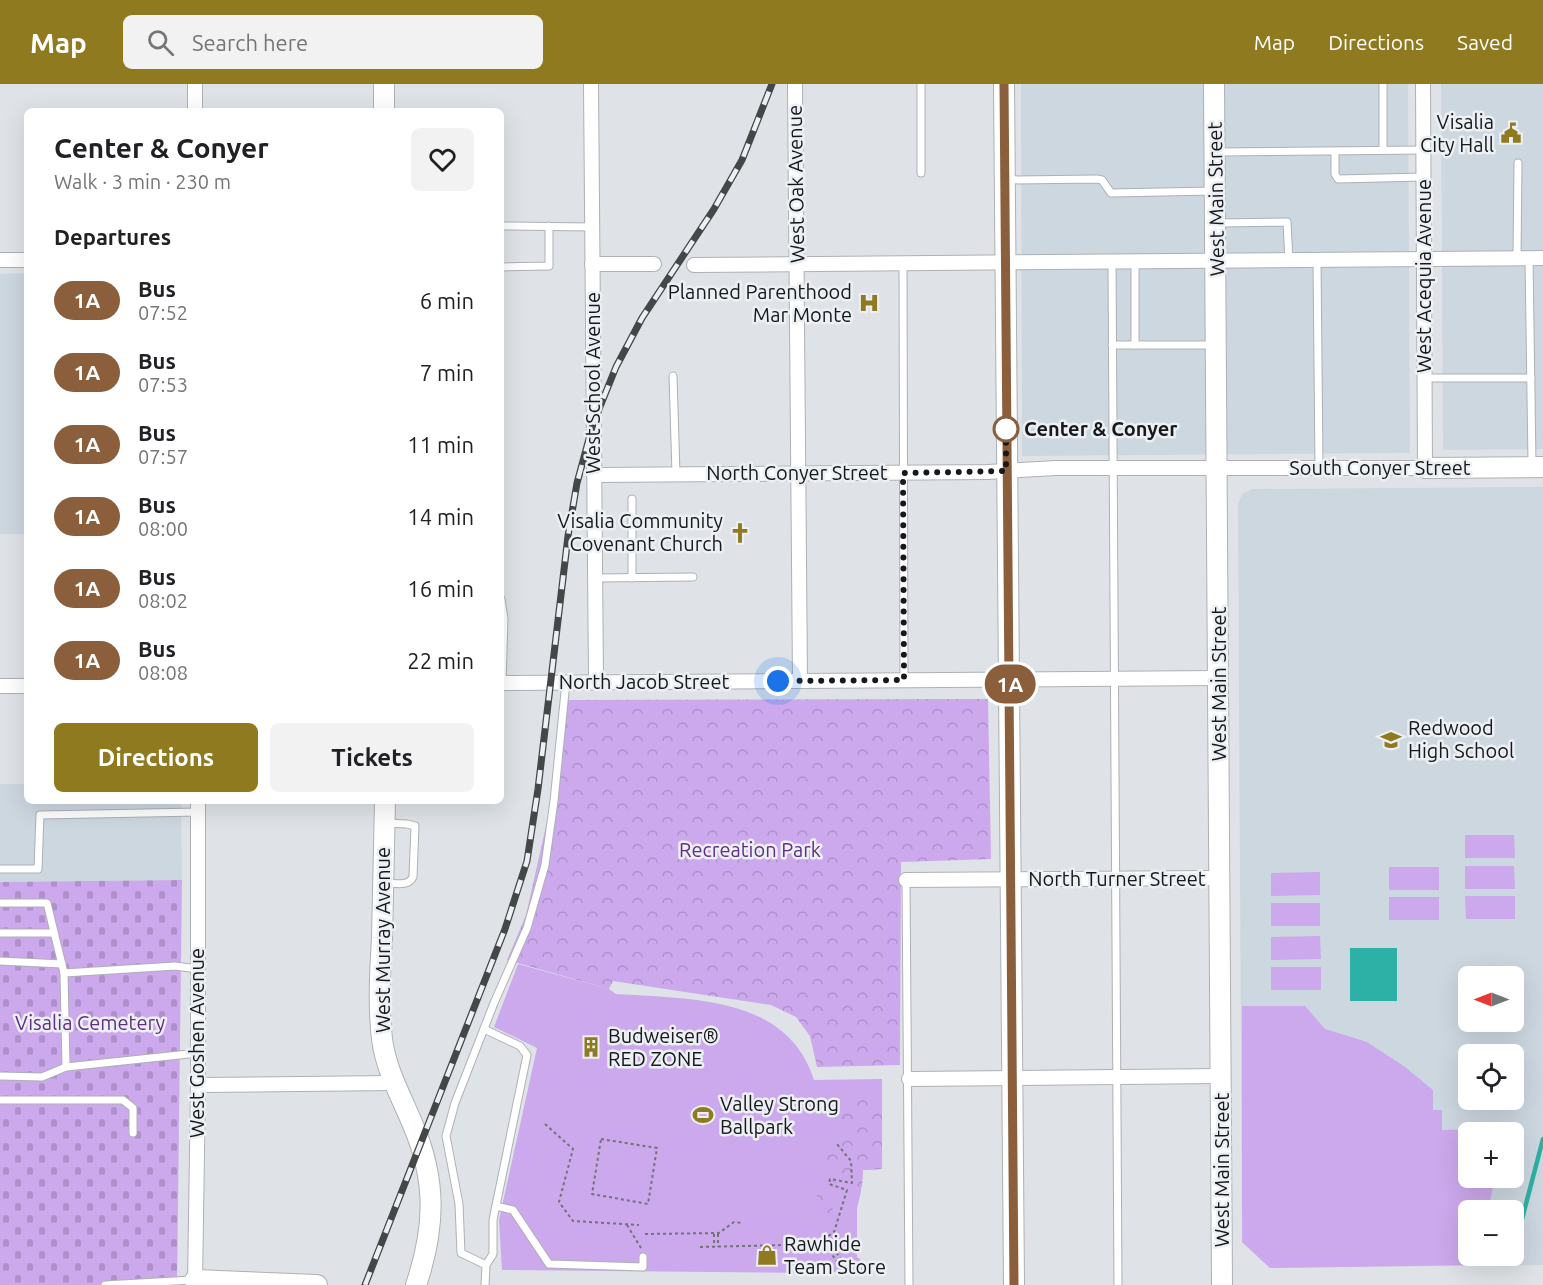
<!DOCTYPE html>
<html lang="en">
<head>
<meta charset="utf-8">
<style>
  :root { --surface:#fff; --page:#f2f2f2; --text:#202124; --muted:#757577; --accent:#8f7a20 }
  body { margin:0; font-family:Ubuntu,sans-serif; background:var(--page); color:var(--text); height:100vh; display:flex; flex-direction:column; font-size:22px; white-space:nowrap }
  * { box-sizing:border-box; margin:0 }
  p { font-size:20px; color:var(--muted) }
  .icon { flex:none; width:33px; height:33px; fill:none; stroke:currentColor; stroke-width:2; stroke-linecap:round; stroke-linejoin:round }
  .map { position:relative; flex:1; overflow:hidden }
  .panel { position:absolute; left:24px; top:24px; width:480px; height:696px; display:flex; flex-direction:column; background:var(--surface); border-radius:9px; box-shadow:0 6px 24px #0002 }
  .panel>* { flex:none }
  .badge { padding:0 12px; border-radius:20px; font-size:21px; line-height:39px }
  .needle { width:39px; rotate:270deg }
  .tools { position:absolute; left:1458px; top:882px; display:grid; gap:12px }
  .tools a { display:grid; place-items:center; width:66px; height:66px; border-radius:9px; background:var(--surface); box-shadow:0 6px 24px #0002; font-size:30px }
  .you { position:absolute; width:30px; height:30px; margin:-15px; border:4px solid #fff; border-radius:50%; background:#1a73e8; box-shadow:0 0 0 9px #1a73e833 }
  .map>.badge { position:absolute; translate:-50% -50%; box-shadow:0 0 0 3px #fff }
  h2 { padding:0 30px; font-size:22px; line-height:54px }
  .round { display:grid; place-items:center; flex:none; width:63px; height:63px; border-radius:9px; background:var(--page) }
  .headline { display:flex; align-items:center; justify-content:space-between; height:102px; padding:0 30px }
  h1 { font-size:28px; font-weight:700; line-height:45px }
  .action { display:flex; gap:12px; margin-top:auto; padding:12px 30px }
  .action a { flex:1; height:69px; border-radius:9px; background:var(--accent); color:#fff; font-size:24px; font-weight:700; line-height:69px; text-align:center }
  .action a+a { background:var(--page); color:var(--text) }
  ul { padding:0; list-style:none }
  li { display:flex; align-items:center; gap:18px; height:72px; padding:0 30px }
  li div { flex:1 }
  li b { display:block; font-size:22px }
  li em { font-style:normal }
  li .badge { min-width:66px; font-weight:700; text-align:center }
  header { display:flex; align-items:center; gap:36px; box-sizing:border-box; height:84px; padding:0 30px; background:var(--accent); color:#fff }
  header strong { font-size:28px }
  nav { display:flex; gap:33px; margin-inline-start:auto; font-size:21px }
  .search { width:420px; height:54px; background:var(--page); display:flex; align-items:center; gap:15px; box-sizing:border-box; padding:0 21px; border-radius:9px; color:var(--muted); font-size:22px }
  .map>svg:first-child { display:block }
  .built { fill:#cdd7e0; fill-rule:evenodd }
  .grass { fill:#cca8ec }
  .cemetery { fill:url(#cemetery-stones) }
  .park { fill:url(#park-crowns) }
  .water { fill:#2db0a5 }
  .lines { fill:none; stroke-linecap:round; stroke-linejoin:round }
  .stream { stroke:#2db0a5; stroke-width:4.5 }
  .lane-casing { stroke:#adb1b5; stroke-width:9 }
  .street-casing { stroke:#adb1b5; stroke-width:16 }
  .secondary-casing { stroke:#adb1b5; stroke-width:22 }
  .path { stroke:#717476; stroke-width:2; stroke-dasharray:3 3; stroke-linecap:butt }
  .lane { stroke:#fff; stroke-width:7 }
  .street { stroke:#fff; stroke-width:14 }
  .secondary { stroke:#fff; stroke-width:20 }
  .rail-casing { stroke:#444748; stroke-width:7 }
  .rail { stroke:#ecf0f4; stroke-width:4.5; stroke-dasharray:14; stroke-linecap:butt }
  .line-casing { stroke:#fff; stroke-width:14 }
  .line { stroke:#8b5e3c; stroke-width:9 }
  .walk { stroke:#161819; stroke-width:6; stroke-dasharray:0 10.8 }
  .stop-dot { fill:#fff; stroke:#8b5e3c; stroke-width:3 }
  .labels { text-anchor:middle; stroke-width:5; stroke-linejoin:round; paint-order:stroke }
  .poi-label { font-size:20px; fill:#161819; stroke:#ecf0f4; text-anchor:start }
  .street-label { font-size:20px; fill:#161819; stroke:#ecf0f4 }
  .stop-label { font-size:20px; font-weight:bold; fill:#161819; stroke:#ecf0f4; text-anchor:start }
  .park-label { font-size:20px; fill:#602f84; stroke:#ecf0f4 }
</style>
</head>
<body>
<header>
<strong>Map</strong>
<div class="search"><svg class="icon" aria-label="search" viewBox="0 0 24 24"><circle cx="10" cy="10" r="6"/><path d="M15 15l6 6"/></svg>Search here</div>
<nav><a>Map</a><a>Directions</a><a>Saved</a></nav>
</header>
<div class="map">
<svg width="1543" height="1201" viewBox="0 0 1543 1201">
  <defs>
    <pattern id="cemetery-stones" width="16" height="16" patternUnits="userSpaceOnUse" patternTransform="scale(1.5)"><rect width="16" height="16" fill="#cca8ec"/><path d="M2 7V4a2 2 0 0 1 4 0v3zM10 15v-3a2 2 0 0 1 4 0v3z" fill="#ae90ca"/></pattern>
    <pattern id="park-crowns" width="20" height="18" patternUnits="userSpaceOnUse" patternTransform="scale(1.5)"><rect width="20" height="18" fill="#cca8ec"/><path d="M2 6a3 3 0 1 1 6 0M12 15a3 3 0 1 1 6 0" fill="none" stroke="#ae90ca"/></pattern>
  </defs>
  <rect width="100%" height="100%" fill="#dfe3e7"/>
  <!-- built -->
  <g class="built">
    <polygon points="1021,0 1408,0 1410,369 1022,372"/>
    <polygon points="1441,0 1543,0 1543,365 1443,366"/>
    <polygon points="27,189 27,450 0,450 0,190"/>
    <path d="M1543,403V1181L1270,1184L1242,1158L1238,420L1242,410L1252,405ZM1468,892H1514V938H1468ZM1468,970H1514V1016H1468ZM1468,1048H1514V1094H1468ZM1468,1126H1514V1172H1468Z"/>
    <polygon points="0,700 27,700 27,717 181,717 182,796 0,798"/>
  </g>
  <!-- grass -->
  <g class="grass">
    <polygon points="1465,751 1514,751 1515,774 1465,774"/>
    <polygon points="1465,782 1514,782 1515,805 1465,805"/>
    <rect x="1389" y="783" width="50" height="23"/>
    <polygon points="1320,788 1320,811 1271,812 1271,789"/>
    <polygon points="1465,812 1515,812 1515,835 1466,835"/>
    <rect x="1389" y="813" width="50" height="23"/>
    <rect x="1271" y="819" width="49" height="23"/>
    <polygon points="1320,852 1321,875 1271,876 1271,853"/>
    <path d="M518,880L609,905L616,910C690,915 787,911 814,996L882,995V1085L863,1086L861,1107L857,1125V1173L860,1175L864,1186L818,1189L502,1186L499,1136L537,964L494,943Z"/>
    <rect x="1271" y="883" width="50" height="23"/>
    <polygon points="1242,922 1305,922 1325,945 1367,958 1405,983 1433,1006 1433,1026 1442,1026 1442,1046 1498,1045 1502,1048 1468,1048 1468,1094 1495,1094 1488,1126 1468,1126 1468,1172 1478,1172 1476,1181 1270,1184 1242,1158"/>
  </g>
  <!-- cemetery -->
  <polygon class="cemetery" points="182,796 177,1201 0,1201 0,798"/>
  <!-- park -->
  <g class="park">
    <polygon points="988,615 991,775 901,778 900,981 817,983 810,952 796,933 771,921 613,897 609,905 507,876 526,831 548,733 562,616"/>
    <polygon points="882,1010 882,1085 863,1086 862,1103 853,1104 823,1095 830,1061 840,1052 841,1011"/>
    <polygon points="819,1105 837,1109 831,1130 813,1125"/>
  </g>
  <!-- water -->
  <rect class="water" x="1350" y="864" width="47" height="53"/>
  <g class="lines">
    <!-- stream -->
    <polyline class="stream" points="1516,1158 1543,1055"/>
    <!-- lane casing -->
    <g class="lane-casing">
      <g id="lane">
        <polyline points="1383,0 1383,66"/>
        <polyline points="1217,68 1424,66"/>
        <polyline points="1335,68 1335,90 1338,95 1424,93"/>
        <polyline points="921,89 921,0"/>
        <polyline points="1006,96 1097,95 1102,96 1111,109 1213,107"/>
        <polyline points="1216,139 1287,138 1289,177"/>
        <polyline points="501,142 592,143"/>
        <polyline points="1517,174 1518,79"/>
        <polyline points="1529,174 1532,380"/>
        <polyline points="1317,177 1319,384"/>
        <polyline points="903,178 904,596"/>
        <polyline points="1112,178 1118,1201"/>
        <polyline points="501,183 549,182 549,142"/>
        <polyline points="1112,261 1135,261 1135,176"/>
        <polyline points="1135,261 1214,261"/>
        <polyline points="673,292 676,390"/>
        <polyline points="1425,294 1531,294"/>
        <polyline points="632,415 632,494"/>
        <polyline points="595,494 693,493"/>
        <polyline points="501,515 504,535 502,599"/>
        <path d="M385,739L407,740L415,742L413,793C408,803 395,799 386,799"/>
        <polyline points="0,785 38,785 40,731 198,728"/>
        <polyline points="906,796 909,1201"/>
        <polyline points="0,819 47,819 64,889"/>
        <polyline points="0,849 54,849"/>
        <polyline points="0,877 62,880"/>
        <polyline points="484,945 520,962 527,971 493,1136 493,1170 486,1181 485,1201"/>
        <polyline points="198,969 66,983 64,889 175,882 198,885"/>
        <polyline points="0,992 42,993 66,983"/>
        <polyline points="0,1016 123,1016 133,1024 133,1049"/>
        <polyline points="496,1122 513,1126 549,1180 643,1183 643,1173"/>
        <polyline points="486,1181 461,1169 459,1120 446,1052 455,1019 494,919 527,844 545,781 554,717 566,598"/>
        <polyline points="105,1201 192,1196"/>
      </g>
    </g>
    <!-- street casing -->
    <g class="street-casing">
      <g id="street">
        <polyline points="195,0 195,27"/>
        <polyline points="591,0 596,598"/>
        <polyline points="795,0 800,596"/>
        <polyline points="0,176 27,176"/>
        <polyline points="592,180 654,180"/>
        <polyline points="694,181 1543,174"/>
        <polyline points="594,391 988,388 1056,384 1425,384 1423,0"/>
        <polyline points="501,599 1219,594"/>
        <polyline points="0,602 27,602"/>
        <polyline points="906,796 1220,794"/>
        <polyline points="909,995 1221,992"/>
        <polyline points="198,1001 393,999"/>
        <polyline points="195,1201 198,1001 198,717"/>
      </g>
    </g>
    <!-- secondary casing -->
    <g class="secondary-casing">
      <g id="secondary">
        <polyline points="384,0 384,27"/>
        <polyline points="1004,0 1014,1201"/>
        <polyline points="1214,0 1222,1201"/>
        <polyline points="1425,384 1543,383"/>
        <path d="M385,717C384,763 383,809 382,854C380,888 378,922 382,955C386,986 401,1012 413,1041C437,1097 435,1145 416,1201"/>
        <polyline points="195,1196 317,1201"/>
      </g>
    </g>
    <!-- path -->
    <g class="path">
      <polyline points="545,1040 573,1065 559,1118 573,1137 639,1141"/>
      <polygon points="601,1055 657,1064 648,1120 592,1110"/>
      <polyline points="627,1141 641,1164"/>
      <polyline points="645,1150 719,1149 734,1138 743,1139"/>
      <polyline points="714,1150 714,1163"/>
      <polyline points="718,1150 718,1163"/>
      <polyline points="826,1154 846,1182 847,1189"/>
      <polyline points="822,1157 841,1183 843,1190"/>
      <polyline points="700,1163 786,1161 813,1163 834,1148 847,1106 829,1100 830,1095 852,1099 851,1077 837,1060"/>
    </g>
    <!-- lane -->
    <use href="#lane" class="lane"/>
    <!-- street -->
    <use href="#street" class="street"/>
    <!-- secondary -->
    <use href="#secondary" class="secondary"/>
    <!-- rail casing -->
    <g class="rail-casing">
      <polyline id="rail" points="365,1201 505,845 527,777 538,705 568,452 577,399 593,340 616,283 642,234 714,125 742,76 772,0"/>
    </g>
    <!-- rail -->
    <use href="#rail" class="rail"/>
  </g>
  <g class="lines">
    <!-- line casing -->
    <g class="line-casing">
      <polyline id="line" points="1004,0 1014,1201"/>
    </g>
    <!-- line -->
    <use href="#line" class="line"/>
    <!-- walk -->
    <polyline class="walk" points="778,597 904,596 903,389 1006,387 1006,345"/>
  </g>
  <!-- icons -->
  <defs>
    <g id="civic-bare" transform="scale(1.62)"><path d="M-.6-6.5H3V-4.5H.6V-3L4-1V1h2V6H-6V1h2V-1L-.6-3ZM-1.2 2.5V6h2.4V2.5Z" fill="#8f7a20" stroke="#ecf0f4" stroke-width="2.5" paint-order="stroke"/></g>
    <g id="hospital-bare" transform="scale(1.62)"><path d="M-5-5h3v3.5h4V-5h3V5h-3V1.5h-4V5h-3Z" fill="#8f7a20" stroke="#ecf0f4" stroke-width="2.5" paint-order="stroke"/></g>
    <g id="church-bare" transform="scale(1.62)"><path d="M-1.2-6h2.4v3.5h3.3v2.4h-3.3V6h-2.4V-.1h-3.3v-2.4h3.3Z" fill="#8f7a20" stroke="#ecf0f4" stroke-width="2.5" paint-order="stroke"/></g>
    <g id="school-bare" transform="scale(1.62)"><path d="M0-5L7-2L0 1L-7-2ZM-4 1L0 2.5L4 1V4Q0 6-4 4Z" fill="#8f7a20" stroke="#ecf0f4" stroke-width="2.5" paint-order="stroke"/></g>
    <g id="building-bare" transform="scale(1.62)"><path d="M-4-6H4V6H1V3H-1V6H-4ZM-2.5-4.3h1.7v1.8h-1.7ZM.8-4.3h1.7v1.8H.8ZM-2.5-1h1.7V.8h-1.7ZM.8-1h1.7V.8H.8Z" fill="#8f7a20" stroke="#ecf0f4" stroke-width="2.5" paint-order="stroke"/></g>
    <g id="stadium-bare" transform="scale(1.62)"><path d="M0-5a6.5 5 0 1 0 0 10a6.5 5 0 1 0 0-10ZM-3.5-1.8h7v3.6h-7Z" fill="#8f7a20" stroke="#ecf0f4" stroke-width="2.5" paint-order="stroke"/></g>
    <g id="shop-bare" transform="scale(1.62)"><path d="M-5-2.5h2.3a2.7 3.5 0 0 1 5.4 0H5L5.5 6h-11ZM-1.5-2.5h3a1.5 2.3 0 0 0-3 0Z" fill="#8f7a20" stroke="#ecf0f4" stroke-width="2.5" paint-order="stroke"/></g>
  </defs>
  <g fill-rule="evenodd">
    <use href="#civic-bare" x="1511" y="49"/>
    <use href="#hospital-bare" x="869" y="219"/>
    <use href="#church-bare" x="740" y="449"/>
    <use href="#school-bare" x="1391" y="656"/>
    <use href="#building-bare" x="591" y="963"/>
    <use href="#stadium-bare" x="703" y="1031"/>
    <use href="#shop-bare" x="767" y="1171"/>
  </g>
  <!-- markers -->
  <circle class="stop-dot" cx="1006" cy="345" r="12"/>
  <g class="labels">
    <!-- poi labels -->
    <g class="poi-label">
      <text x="1494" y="45" text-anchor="end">Visalia<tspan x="1494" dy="23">City Hall</tspan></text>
      <text x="852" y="215" text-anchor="end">Planned Parenthood<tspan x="852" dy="23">Mar Monte</tspan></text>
      <text x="723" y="444" text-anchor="end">Visalia Community<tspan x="723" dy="23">Covenant Church</tspan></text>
      <text x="1408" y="651">Redwood<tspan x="1408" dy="23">High School</tspan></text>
      <text x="608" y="959">Budweiser®<tspan x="608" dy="23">RED ZONE</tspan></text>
      <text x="720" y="1027">Valley Strong<tspan x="720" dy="23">Ballpark</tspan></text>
      <text x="784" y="1167">Rawhide<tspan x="784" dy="23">Team Store</tspan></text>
    </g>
    <!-- street labels -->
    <g class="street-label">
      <text transform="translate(796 100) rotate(-91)" y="7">West Oak Avenue</text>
      <text transform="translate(1216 115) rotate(-91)" y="7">West Main Street</text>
      <text transform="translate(1424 192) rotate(-90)" y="7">West Acequia Avenue</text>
      <text transform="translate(593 299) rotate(-90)" y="7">West School Avenue</text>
      <text x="1380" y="391">South Conyer Street</text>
      <text x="797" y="396">North Conyer Street</text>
      <text x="644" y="605">North Jacob Street</text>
      <text transform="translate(1219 600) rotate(-90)" y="7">West Main Street</text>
      <text x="1117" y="802">North Turner Street</text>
      <text transform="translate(383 856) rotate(-90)" y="7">West Murray Avenue</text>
      <text transform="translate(197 959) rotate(-90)" y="7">West Goshen Avenue</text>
      <text transform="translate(1222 1086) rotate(-90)" y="7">West Main Street</text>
    </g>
    <!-- stop labels -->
    <g class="stop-label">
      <text x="1024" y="352">Center &amp; Conyer</text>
    </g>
    <!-- park labels -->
    <g class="park-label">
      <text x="750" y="773">Recreation Park</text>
      <text x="90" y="946">Visalia Cemetery</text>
    </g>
  </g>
</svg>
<div class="tools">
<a><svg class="needle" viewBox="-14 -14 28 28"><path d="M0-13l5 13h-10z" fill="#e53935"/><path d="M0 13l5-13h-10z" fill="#757577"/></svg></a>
<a><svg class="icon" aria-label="locate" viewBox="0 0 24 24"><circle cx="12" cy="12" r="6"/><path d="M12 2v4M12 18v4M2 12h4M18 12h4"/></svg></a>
<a>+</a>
<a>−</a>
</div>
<div class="you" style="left:778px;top:597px"></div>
<b class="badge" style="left:1010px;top:600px;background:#8b5e3c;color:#fff">1A</b>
<section class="panel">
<div class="headline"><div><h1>Center &amp; Conyer</h1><p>Walk · 3 min · 230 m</p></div><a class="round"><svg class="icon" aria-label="heart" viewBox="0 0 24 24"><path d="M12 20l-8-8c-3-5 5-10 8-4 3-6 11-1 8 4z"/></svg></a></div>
<h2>Departures</h2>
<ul>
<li><span class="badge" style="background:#8b5e3c;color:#fff">1A</span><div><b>Bus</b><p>07:52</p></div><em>6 min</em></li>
<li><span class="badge" style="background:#8b5e3c;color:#fff">1A</span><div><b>Bus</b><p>07:53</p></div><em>7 min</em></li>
<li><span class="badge" style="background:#8b5e3c;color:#fff">1A</span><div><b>Bus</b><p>07:57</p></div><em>11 min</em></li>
<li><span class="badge" style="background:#8b5e3c;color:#fff">1A</span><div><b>Bus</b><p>08:00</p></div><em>14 min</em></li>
<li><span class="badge" style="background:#8b5e3c;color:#fff">1A</span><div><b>Bus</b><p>08:02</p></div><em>16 min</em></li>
<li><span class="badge" style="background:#8b5e3c;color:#fff">1A</span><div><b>Bus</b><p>08:08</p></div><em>22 min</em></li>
</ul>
<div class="action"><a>Directions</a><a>Tickets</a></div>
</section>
</div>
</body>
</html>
